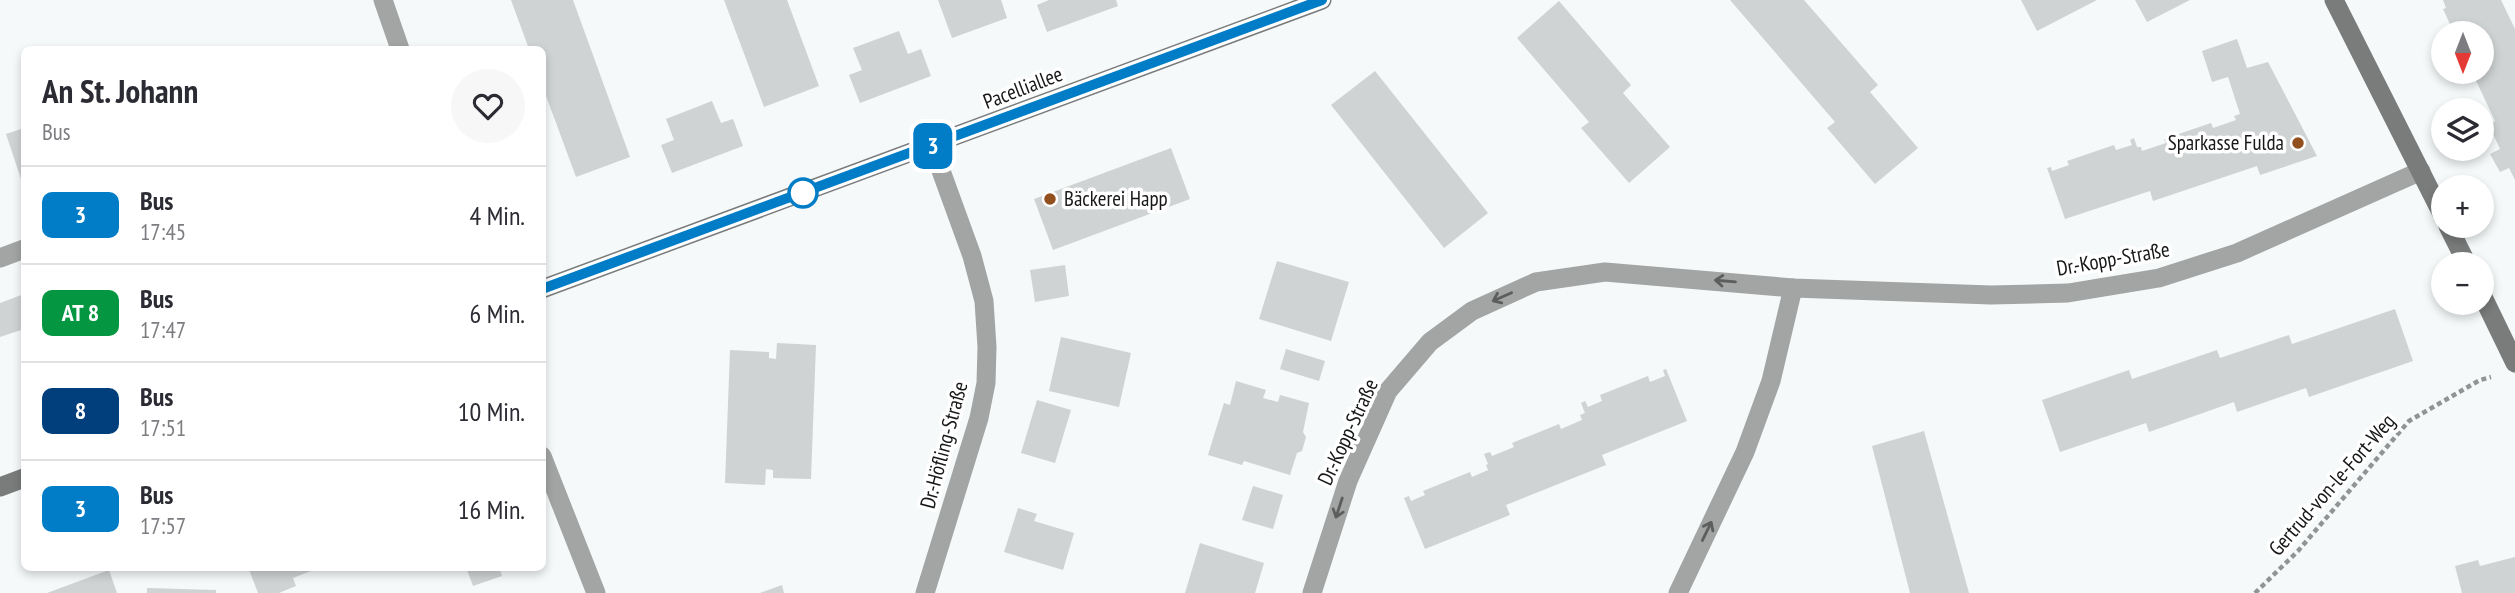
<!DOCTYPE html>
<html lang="de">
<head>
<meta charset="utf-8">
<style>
  :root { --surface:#fff; --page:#f7f7f7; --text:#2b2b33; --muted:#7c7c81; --line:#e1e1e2 }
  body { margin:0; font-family:"PT Sans Narrow",sans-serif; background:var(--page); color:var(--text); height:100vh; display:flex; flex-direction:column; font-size:26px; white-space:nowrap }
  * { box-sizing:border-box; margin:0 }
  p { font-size:23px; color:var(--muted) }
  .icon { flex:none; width:38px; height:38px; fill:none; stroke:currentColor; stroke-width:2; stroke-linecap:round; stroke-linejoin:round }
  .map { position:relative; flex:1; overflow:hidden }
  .panel { position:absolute; left:21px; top:46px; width:525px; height:525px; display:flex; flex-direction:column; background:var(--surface); border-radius:10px; box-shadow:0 4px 10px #0003 }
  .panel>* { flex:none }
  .badge { padding:0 14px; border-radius:10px; font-size:24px; line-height:46px }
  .needle { width:46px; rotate:180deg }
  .fabs { position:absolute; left:2431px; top:21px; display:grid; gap:14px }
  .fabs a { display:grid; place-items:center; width:63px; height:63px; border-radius:50%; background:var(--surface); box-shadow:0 4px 10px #0003; font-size:35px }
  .map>.badge { position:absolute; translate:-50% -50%; box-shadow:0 0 0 4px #fff }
  .round { display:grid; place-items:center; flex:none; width:74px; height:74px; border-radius:37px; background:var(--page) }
  .overview { display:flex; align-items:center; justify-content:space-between; height:119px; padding:0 21px }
  h1 { font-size:33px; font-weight:800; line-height:52px }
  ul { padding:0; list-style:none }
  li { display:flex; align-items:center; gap:21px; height:98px; padding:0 21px; border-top:2px solid var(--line) }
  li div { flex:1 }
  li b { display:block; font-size:26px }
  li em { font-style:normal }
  li .badge { min-width:77px; font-weight:700; text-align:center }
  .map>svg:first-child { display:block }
  .building { fill:#cfd3d3 }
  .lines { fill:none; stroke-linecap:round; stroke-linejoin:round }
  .path { stroke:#919494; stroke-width:4.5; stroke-dasharray:5 3.5; stroke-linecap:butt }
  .minor { stroke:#a3a4a4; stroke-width:19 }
  .secondary { stroke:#7a7c7c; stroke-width:19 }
  .oneway { stroke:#5c5e5e }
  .line-casing { stroke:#fff; stroke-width:16 }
  .line { stroke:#007dc6; stroke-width:10 }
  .poi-dot { fill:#91501d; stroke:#fff; stroke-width:2.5 }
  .stop-dot { fill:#fff; stroke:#007dc6; stroke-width:3.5 }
  .labels { text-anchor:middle; stroke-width:7; stroke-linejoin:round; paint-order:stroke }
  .street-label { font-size:21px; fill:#161717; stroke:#fff }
  .poi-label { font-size:21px; fill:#161717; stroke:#fff; text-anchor:end }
</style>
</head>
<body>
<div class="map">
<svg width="2515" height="593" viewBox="0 0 2515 593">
  <rect width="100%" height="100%" fill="#f5f9f9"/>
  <!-- building -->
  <g class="building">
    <polygon points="511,0 573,0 630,157 576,177 542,85 542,49 529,49"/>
    <polygon points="724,0 787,0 819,86 764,107"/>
    <polygon points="938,0 1001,0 1007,18 952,38"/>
    <polygon points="1049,0 1116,0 1118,6 1047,32 1037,5"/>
    <polygon points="1730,0 1804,0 1878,85 1870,92 1918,148 1875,184 1827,128 1835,122"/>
    <polygon points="2021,0 2097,0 2037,31"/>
    <polygon points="2135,0 2190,0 2147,22"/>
    <polygon points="2443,0 2501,0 2515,29 2515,180 2509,168 2500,172 2490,154 2500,149 2489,125 2495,121 2472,72 2482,72 2482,33 2454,33 2443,9 2446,8"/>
    <polygon points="1559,1 1631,85 1623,93 1670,147 1629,183 1581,128 1589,122 1517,38"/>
    <polygon points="899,31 908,54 921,49 931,76 860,103 849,75 862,70 853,48"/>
    <polygon points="2237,39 2247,68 2268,62 2317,156 2260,175 2257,166 2153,201 2150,191 2065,219 2047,168 2051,167 2052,171 2069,165 2067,161 2114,145 2116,150 2132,145 2130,140 2134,138 2137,147 2141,147 2142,151 2166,143 2164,139 2211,123 2213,128 2236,120 2234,116 2240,114 2228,77 2212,82 2202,51"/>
    <polygon points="1375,71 1488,213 1444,248 1331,105"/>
    <polygon points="712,101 721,123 733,119 743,146 672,173 661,145 674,140 666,119"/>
    <polygon points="24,128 24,188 6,134"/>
    <polygon points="1171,148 1190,199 1053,250 1034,199"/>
    <polygon points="1277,261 1349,282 1331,341 1259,319"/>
    <polygon points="1065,265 1069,296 1035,302 1030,270"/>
    <polygon points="24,294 24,329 0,337 0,303"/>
    <polygon points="2395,309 2413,361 2309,397 2306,388 2237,412 2234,402 2149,432 2146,423 2060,452 2042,400 2129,370 2132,379 2217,350 2220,358 2289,335 2292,344"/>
    <polygon points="1061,337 1131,353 1119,407 1049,391"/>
    <polygon points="777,343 816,345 811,479 773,478 773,470 766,469 765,485 725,483 730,350 769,352 769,358 776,359"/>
    <polygon points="1286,349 1325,361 1319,381 1280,369"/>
    <polygon points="1666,369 1687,421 1602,455 1606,465 1506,505 1510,515 1425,549 1404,498 1409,496 1411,501 1425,495 1423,491 1470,472 1472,477 1488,470 1486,465 1488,464 1484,454 1490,452 1492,456 1514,447 1512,443 1559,424 1561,429 1582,420 1580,415 1585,413 1581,403 1585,401 1588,407 1602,401 1600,395 1648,376 1650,382 1665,376 1663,370"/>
    <polygon points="1236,381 1266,390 1263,398 1278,402 1280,395 1309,403 1303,432 1306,437 1302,451 1297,453 1290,475 1244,461 1242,465 1208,455 1224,403 1230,405"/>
    <polygon points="1037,400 1071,410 1055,463 1021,453"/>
    <polygon points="1924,431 1969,593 1910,593 1872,446"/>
    <polygon points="1253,486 1283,495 1273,529 1242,520"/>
    <polygon points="1018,508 1037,514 1034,521 1074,533 1063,570 1004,552"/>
    <polygon points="1200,543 1264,563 1255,593 1185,593"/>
    <polygon points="2515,557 2515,593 2462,593 2455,566 2478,560 2480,566"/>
    <polygon points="248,567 321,567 293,578 296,586 279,593 258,593"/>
    <polygon points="466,567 499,567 502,576 473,586"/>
    <polygon points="109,570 117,593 47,593"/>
    <polygon points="782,585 784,593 760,593"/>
    <polygon points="147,588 216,590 216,593 147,593"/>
  </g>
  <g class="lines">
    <!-- path -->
    <polyline class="path" points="2255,593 2298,551 2409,421 2480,380 2491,377"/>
    <!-- minor -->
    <g class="minor">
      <polyline points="383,0 400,49"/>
      <polyline points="0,258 24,249"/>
      <polyline points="542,456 596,593"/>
      <polyline points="925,593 979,418 986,383 987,347 984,301 972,256 932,146"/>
      <polyline points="1312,593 1348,481 1388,391 1430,342 1472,311 1536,282 1605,272 1793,288 1991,295 2068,293 2159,278 2237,253 2421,171"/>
      <polyline points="1678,593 1745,452 1771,381 1793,288"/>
    </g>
    <!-- secondary -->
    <g class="secondary">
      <polyline points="2334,0 2443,216"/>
      <polyline points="2448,226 2467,264"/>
      <polyline points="542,289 1322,0"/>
      <polyline points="2482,295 2515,363"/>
      <polyline points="0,487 24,478"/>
    </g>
  </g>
  <!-- one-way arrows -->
  <defs><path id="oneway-shaft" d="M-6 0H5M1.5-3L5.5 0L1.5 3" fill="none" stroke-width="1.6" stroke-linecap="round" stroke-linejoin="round" transform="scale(1.75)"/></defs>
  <g class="oneway">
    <use href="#oneway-shaft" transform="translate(1725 281) rotate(-175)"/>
    <use href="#oneway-shaft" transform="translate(1502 297) rotate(156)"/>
    <use href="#oneway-shaft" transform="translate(1339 508) rotate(108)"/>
    <use href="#oneway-shaft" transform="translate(1707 531) rotate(-64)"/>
  </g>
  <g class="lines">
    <!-- line casing -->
    <g class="line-casing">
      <polyline id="line" points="542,289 1322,0"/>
    </g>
    <!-- line -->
    <use href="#line" class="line"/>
  </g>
  <!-- markers -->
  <g class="poi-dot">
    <circle cx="2298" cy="143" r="7"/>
    <circle cx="1050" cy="199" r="7"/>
  </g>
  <circle class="stop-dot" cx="803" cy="193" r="14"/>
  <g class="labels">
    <!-- street labels -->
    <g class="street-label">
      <text transform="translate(1023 88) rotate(-21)" y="7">Pacelliallee</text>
      <text transform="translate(2113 259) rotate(-10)" y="7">Dr.-Kopp-Straße</text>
      <text transform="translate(1348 432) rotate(-65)" y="7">Dr.-Kopp-Straße</text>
      <text transform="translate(944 445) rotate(-75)" y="7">Dr.-Höfling-Straße</text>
      <text transform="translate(2332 485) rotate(-49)" y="7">Gertrud-von-le-Fort-Weg</text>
    </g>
    <!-- poi labels -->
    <g class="poi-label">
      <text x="2284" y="150">Sparkasse Fulda</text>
      <text x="1064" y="206" text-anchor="start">Bäckerei Happ</text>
    </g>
  </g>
</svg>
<div class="fabs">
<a><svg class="needle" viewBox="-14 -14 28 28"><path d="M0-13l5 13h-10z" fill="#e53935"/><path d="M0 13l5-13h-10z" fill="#7c7c81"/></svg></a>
<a><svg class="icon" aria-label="layers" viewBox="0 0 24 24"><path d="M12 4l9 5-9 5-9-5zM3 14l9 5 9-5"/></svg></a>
<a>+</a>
<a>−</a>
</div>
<b class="badge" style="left:933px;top:146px;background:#007dc6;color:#fff">3</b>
<section class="panel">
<div class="overview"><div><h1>An St. Johann</h1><p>Bus</p></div><a class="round"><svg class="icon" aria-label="heart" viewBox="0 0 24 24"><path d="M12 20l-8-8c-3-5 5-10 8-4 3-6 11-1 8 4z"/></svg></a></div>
<ul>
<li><span class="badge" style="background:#007dc6;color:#fff">3</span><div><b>Bus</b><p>17:45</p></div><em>4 Min.</em></li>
<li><span class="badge" style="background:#059641;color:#fff">AT 8</span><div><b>Bus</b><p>17:47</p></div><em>6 Min.</em></li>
<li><span class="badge" style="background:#003f7b;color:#fff">8</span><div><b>Bus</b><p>17:51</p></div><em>10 Min.</em></li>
<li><span class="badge" style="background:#007dc6;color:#fff">3</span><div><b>Bus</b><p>17:57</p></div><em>16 Min.</em></li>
</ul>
</section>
</div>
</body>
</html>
